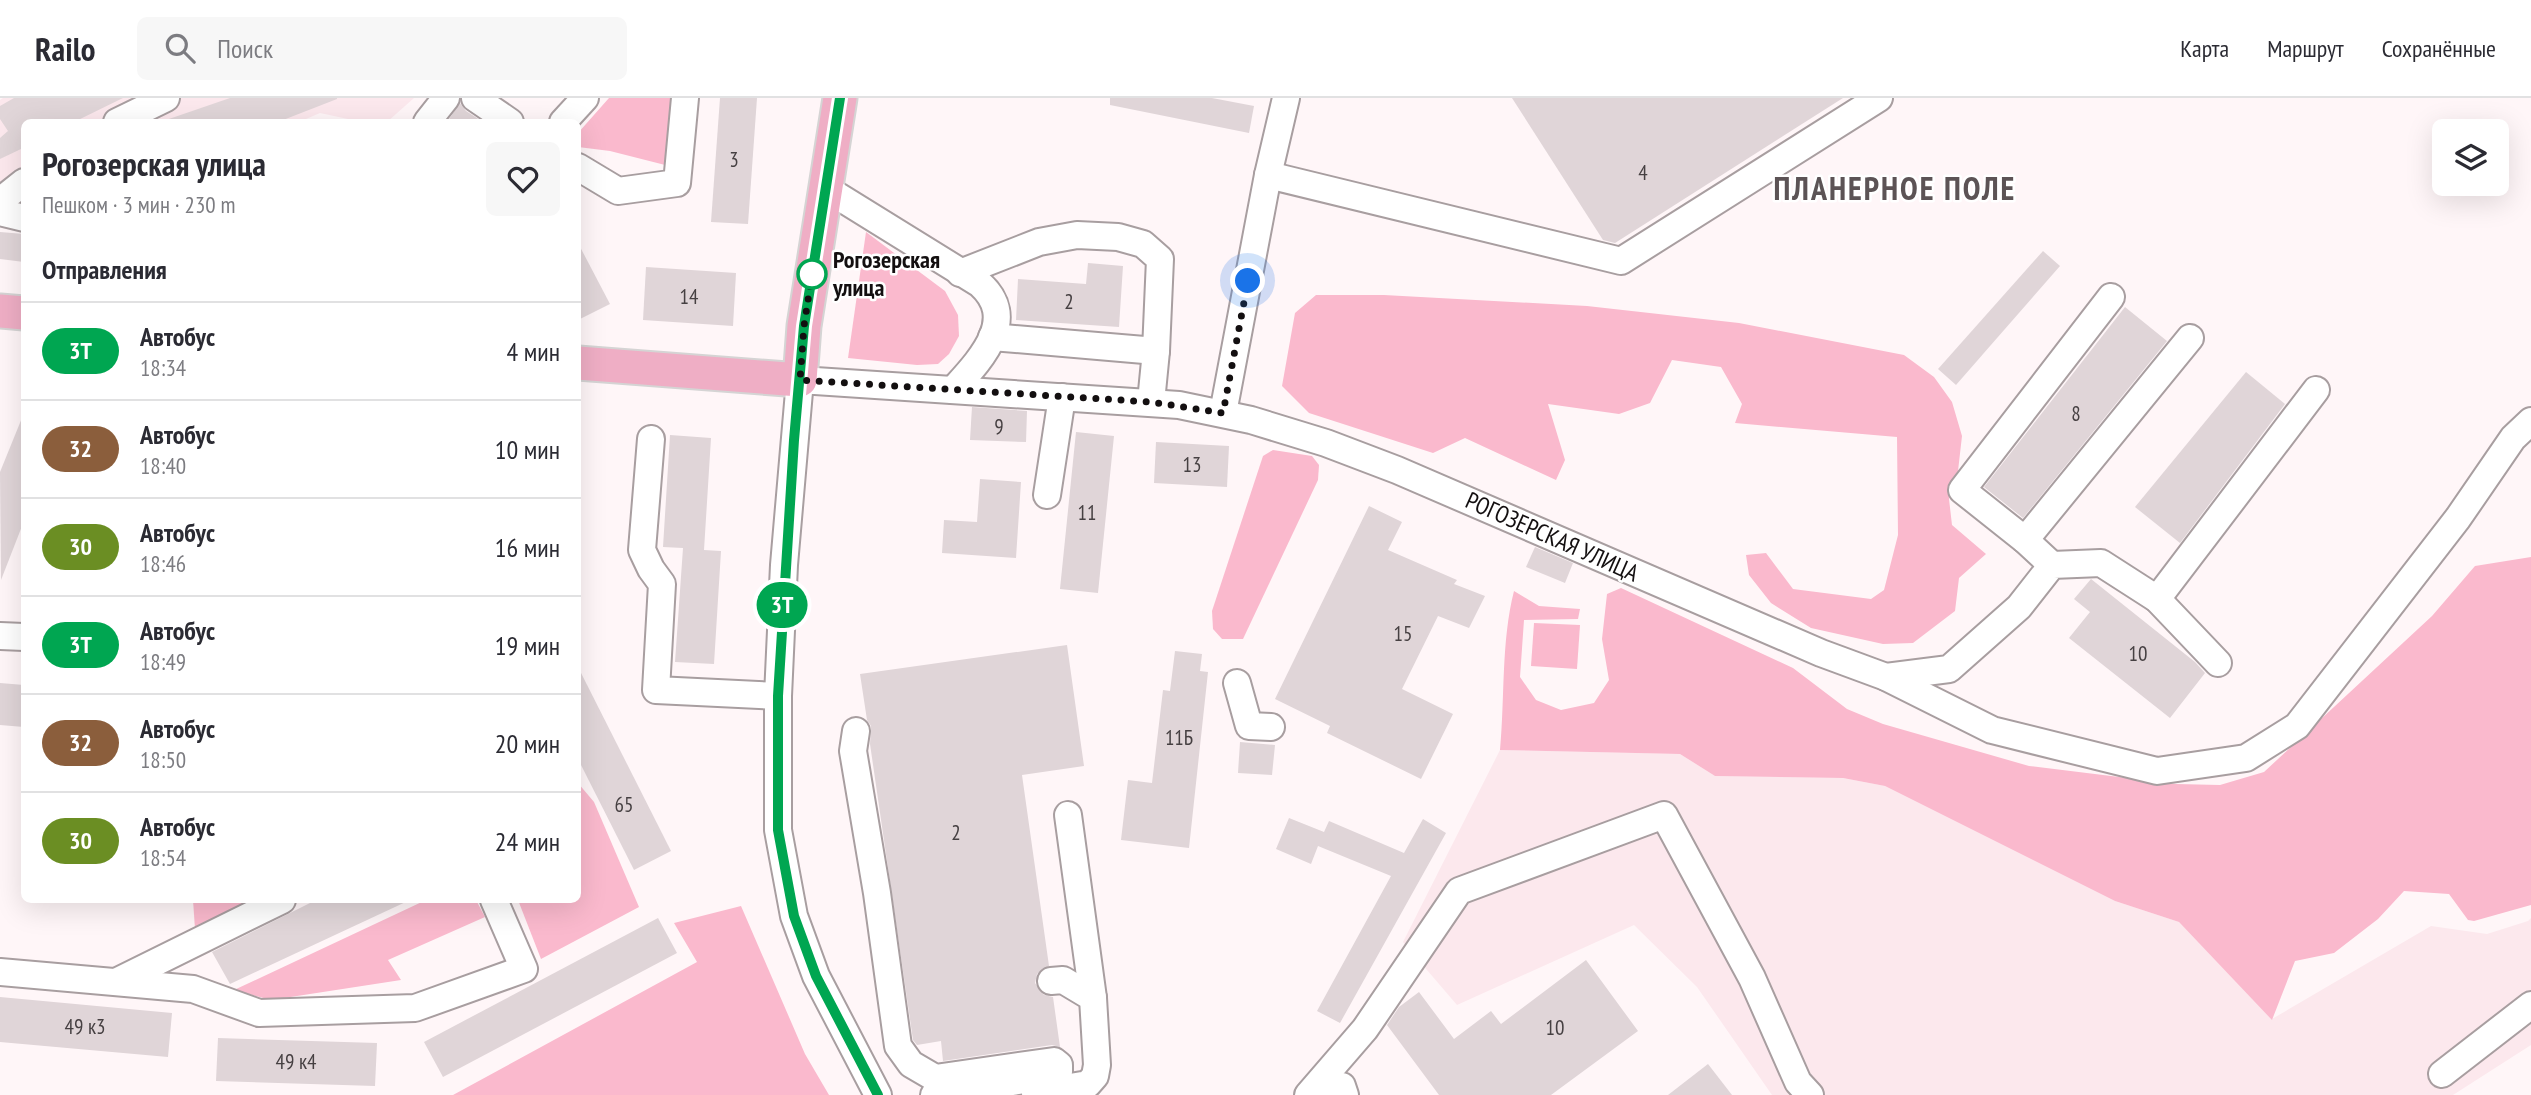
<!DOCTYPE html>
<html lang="ru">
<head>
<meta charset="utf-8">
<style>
  :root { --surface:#fff; --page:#f7f7f7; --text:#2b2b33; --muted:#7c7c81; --line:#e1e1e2 }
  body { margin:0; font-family:"PT Sans Narrow",sans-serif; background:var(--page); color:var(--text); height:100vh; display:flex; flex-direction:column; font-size:26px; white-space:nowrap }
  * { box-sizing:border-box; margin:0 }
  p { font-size:23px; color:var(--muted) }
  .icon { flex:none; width:38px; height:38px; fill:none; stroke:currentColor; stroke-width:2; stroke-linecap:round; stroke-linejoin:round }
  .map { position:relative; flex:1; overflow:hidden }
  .details { position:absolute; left:21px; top:21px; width:560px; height:784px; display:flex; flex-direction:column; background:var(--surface); border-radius:10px; box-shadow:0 7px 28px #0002 }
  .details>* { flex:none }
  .badge { padding:0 14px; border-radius:23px; font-size:24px; line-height:46px }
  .tools { position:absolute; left:2432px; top:21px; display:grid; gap:14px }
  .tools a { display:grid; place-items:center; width:77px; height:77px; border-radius:10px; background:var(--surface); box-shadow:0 7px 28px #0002; font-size:35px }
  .you { position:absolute; width:35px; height:35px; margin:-18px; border:5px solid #fff; border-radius:50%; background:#1a73e8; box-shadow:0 0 0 10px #1a73e833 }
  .map>.badge { position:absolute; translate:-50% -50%; box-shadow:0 0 0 4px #fff }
  h2 { padding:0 21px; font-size:26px; line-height:63px }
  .round { display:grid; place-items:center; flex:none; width:74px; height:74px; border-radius:10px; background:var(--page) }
  .head { display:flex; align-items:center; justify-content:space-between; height:119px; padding:0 21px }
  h1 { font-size:33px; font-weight:800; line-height:52px }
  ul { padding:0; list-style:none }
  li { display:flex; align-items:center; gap:21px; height:98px; padding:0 21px; border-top:2px solid var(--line) }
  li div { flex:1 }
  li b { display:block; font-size:26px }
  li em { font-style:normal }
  li .badge { min-width:77px; font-weight:700; text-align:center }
  header { display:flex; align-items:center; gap:42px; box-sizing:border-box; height:98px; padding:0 35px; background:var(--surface); border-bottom:2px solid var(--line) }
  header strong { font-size:33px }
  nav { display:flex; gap:38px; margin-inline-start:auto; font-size:24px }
  .search { width:490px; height:63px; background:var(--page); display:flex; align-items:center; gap:18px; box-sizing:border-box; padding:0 24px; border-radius:10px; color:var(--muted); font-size:26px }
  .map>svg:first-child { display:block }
  .built { fill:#fce8ed }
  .green { fill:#fab9cd }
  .building { fill:#e0d5d8 }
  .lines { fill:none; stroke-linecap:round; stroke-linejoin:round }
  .minor-casing { stroke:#a89ea0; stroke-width:30 }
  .major-casing { stroke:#d5d4d4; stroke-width:37 }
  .minor { stroke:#fff; stroke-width:26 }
  .major { stroke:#efaec5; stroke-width:33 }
  .line-casing { stroke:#fff; stroke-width:16 }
  .line { stroke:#00a651; stroke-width:10 }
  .walk { stroke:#130f10; stroke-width:7; stroke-dasharray:0 12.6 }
  .stop-dot { fill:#fff; stroke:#00a651; stroke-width:3.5 }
  .labels { text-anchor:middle; stroke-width:5; stroke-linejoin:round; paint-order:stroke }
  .number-label { font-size:21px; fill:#464042 }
  .stop-label { font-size:24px; font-weight:bold; fill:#130f10; stroke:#fff; text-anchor:start }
  .street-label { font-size:24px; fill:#130f10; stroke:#fff }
  .district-label { font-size:32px; font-weight:bold; letter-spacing:2px; fill:#5c5355; stroke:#fff }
</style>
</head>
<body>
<header>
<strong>Railo</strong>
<div class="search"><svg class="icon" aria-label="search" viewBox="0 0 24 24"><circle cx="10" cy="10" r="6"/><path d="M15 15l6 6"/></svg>Поиск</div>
<nav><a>Карта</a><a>Маршрут</a><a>Сохранённые</a></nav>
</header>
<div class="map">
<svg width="2531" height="997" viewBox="0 0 2531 997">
  <rect width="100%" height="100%" fill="#fff6f8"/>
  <!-- built -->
  <g class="built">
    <polygon points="3,0 414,0 387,24 362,24 320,15 299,24 24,24 24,131 0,128 0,2"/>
    <polygon points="1500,652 1680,656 1715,678 1843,680 1885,688 2115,803 2179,824 2272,921 2431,828 2487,836 2528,823 2531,820 2531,947 2453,997 1772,997 1697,889 1634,827 1457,907 1403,844"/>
  </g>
  <!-- green -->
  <g class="green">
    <polygon points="609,0 681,0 673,69 610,53 578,49 578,35"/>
    <polygon points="866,134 945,193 958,217 959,238 949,256 938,266 917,267 848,260"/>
    <polygon points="1316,197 1384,197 1587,208 1739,225 1904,257 1934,279 1952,304 1962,338 1958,373 1949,401 1952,427 1986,456 1959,480 1955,513 1913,545 1883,546 1811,530 1771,505 1749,477 1746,457 1766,455 1793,491 1871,501 1884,492 1898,437 1897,339 1735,325 1742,306 1721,269 1672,262 1650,305 1619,316 1548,306 1565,362 1556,382 1465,340 1433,355 1309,315 1282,288 1295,215"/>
    <polygon points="1273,352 1312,358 1319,367 1318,382 1243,541 1222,541 1213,531 1212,513 1263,358"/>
    <path d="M2531,459V807L2474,823L2468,822L2449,796L2404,793L2378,821L2334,855L2295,863L2272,922L2179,824L2115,803L1885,688L1843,680L1715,678L1680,656L1500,652C1505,599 1501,544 1514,493L1539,508L1580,511L1578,521L1524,522L1520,579L1536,602L1561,612L1594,605L1609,582L1602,541L1607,496L1621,490L1793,570L1847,611L1883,626L2029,668L2176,686L2220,687L2264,674L2432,518L2475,468Z"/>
    <polygon points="1534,525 1580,527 1577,571 1531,568"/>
    <polygon points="578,685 594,704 639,809 541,861 518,802 578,802"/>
    <polygon points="193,802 252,802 195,831"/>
    <polygon points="426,802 476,802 485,819 388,862 401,882 271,902 234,892"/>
    <polygon points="741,808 805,956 829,997 453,997 697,864 674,825"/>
  </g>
  <!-- building -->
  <g class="building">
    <polygon points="14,0 123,0 74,24 24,24 24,57 21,51 0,61 0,40 8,33 0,21 0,8"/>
    <polygon points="230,0 337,0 337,1 278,24 167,24 166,22"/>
    <polygon points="720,0 757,0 748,126 711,124"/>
    <polygon points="1110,0 1212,0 1254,8 1249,35 1110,7"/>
    <polygon points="1512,0 1843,0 1615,145 1603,142"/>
    <polygon points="460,5 466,13 483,24 447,24"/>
    <polygon points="0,134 24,136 24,164 0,161"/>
    <polygon points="578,145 610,206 578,222"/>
    <polygon points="2043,153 2060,168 1956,287 1938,271"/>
    <polygon points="1088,165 1123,168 1119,229 1016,222 1018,181 1086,186"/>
    <polygon points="646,169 736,175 733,228 643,222"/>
    <polygon points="2125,209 2167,243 2023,420 1984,389"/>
    <polygon points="2246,274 2285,306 2180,445 2135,409"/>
    <polygon points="972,309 1027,313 1026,344 970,342"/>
    <polygon points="24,315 24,423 1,482 0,374"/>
    <polygon points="1076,334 1114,338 1098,495 1060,491"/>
    <polygon points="670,337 711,340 704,452 721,453 714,566 675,564 683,450 663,449"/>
    <polygon points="1156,344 1229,348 1227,389 1154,385"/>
    <polygon points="980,381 1021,384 1016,460 942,455 944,422 977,424"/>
    <polygon points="1369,408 1402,424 1388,452 1457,482 1454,486 1485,498 1469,530 1438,518 1402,591 1453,616 1421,681 1327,635 1330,628 1275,601"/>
    <polygon points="1535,449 1573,465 1565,485 1526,469"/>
    <polygon points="2091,481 2195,564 2205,575 2170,620 2069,540 2090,514 2074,501"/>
    <polygon points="1067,547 1084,668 1022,677 1049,868 1037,876 1035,885 1044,897 1053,899 1060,949 1052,947 943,963 941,943 917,947 913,942 870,646 871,628 867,622 860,576"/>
    <polygon points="1175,553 1202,556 1200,573 1208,574 1189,750 1121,742 1128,682 1152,685 1163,592 1170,593"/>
    <polygon points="578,569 671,753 634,772 578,661"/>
    <polygon points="0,585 24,587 24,629 0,627"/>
    <polygon points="1240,644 1275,647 1272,677 1238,675"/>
    <polygon points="1289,720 1324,734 1329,723 1404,755 1423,721 1446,735 1340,925 1317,913 1391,778 1318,748 1311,766 1276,751"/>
    <polygon points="316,802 410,802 230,886 212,854"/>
    <polygon points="658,820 677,855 443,979 424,944"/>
    <polygon points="1586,862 1638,933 1551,997 1439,997 1387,927 1399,909 1419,894 1454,941 1491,913 1501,926"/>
    <polygon points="0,899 172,915 168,959 0,944"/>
    <polygon points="218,940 377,945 375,988 216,983"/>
    <polygon points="1708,966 1732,997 1668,997"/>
  </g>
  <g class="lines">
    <!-- minor casing -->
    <g class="minor-casing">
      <g id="minor">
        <polyline points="475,0 510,24"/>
        <polyline points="117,24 166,0"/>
        <polyline points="427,24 446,0"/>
        <polyline points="563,24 585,0"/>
        <polyline points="578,69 618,93 677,85 685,0"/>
        <polyline points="1268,77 1621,163 1879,0"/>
        <path d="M825,90L980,186C1020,222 979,263 953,292"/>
        <polyline points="0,103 24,84"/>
        <polyline points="0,114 24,120"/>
        <polyline points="960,175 1039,144 1077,137 1118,139 1143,146 1160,161 1156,253 992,239"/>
        <polyline points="1151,304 1156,253"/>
        <polyline points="1223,315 1268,77 1286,0"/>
        <polyline points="651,341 642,452 651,471 662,486 656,592 778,598"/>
        <polyline points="1047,397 1062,299"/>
        <polyline points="2025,442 2190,240"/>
        <polyline points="2052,467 2025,442 1962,392 2111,199"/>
        <polyline points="2157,501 2316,292"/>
        <polyline points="0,538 24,539"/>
        <polyline points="1886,579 1992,632 2157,673 2246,660 2297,628 2458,420 2513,340 2531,323"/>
        <polyline points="1237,585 1249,628 1271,629"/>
        <polyline points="856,633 853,653 877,795 898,948 911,966 935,980 1054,963 1059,967 1059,974 1054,977 934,997"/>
        <polyline points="1068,717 1093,900"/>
        <polyline points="0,874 193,891 259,915 415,910 524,871 494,802"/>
        <polyline points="118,883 282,802"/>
        <polyline points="2442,976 2531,907"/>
        <polyline points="1035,995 1088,986 1095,978 1097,967 1093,900 1063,882 1051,883"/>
        <polyline points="878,997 816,878 794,818 778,732 778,598 784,467 800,282 1179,307 1251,322 1326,345 1397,372 1821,555 1886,579 1949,571 2019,509 2052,467 2101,465 2157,501 2218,565"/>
        <polyline points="1308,997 1365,931 1459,793 1664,717 1752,880 1798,984 1810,997"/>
        <polyline points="1309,997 1342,988 1345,997"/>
      </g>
    </g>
    <!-- major casing -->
    <g class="major-casing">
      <g id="major">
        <polyline points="0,213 24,215"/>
        <polyline points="578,265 800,282 804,228 840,0"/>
      </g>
    </g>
    <!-- minor -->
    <use href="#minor" class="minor"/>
    <!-- major -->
    <use href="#major" class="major"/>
  </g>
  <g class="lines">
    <!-- line casing -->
    <g class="line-casing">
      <polyline id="line" points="840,0 804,228 794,342 778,598 778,732 794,818 816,878 878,997"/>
    </g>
    <!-- line -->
    <use href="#line" class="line"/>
    <!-- walk -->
    <polyline class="walk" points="812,176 804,228 800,282 1151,304 1223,315 1248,183"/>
  </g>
  <!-- markers -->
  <circle class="stop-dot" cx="812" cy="176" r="14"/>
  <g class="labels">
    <!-- number labels -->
    <g class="number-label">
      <text x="734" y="69">3</text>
      <text x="1643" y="82">4</text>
      <text x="689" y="206">14</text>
      <text x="1069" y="211">2</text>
      <text x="2076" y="323">8</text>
      <text x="999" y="336">9</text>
      <text x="1192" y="374">13</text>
      <text x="1087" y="422">11</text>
      <text x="1403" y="543">15</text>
      <text x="2138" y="563">10</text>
      <text x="1179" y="647">11Б</text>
      <text x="624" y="714">65</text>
      <text x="956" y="742">2</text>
      <text x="85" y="936">49 к3</text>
      <text x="1555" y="937">10</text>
      <text x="296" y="971">49 к4</text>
    </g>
    <!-- stop labels -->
    <g class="stop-label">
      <text x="833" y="170">Рогозерская<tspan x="833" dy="28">улица</tspan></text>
    </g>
    <!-- street labels -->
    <g class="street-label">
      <text transform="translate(1552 439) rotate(24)" y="8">РОГОЗЕРСКАЯ УЛИЦА</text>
    </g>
    <!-- district labels -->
    <g class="district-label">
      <text x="1895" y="102">ПЛАНЕРНОЕ ПОЛЕ</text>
    </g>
  </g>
</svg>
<div class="tools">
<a><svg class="icon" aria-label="layers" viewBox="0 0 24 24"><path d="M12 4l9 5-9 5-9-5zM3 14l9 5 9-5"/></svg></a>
</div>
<div class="you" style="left:1248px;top:183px"></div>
<b class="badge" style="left:782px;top:507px;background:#00a651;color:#fff">3Т</b>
<section class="details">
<div class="head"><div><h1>Рогозерская улица</h1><p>Пешком · 3 мин · 230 m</p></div><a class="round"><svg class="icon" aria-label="heart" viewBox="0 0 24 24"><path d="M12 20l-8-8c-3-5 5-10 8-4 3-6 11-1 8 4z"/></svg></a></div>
<h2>Отправления</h2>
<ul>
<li><span class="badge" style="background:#00a651;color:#fff">3Т</span><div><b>Автобус</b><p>18:34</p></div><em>4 мин</em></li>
<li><span class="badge" style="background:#8b5e3c;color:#fff">32</span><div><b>Автобус</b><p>18:40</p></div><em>10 мин</em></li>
<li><span class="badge" style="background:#6b8e23;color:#fff">30</span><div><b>Автобус</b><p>18:46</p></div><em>16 мин</em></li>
<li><span class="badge" style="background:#00a651;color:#fff">3Т</span><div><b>Автобус</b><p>18:49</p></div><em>19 мин</em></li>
<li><span class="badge" style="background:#8b5e3c;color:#fff">32</span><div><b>Автобус</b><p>18:50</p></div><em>20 мин</em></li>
<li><span class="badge" style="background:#6b8e23;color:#fff">30</span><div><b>Автобус</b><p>18:54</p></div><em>24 мин</em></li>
</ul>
</section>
</div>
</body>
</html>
